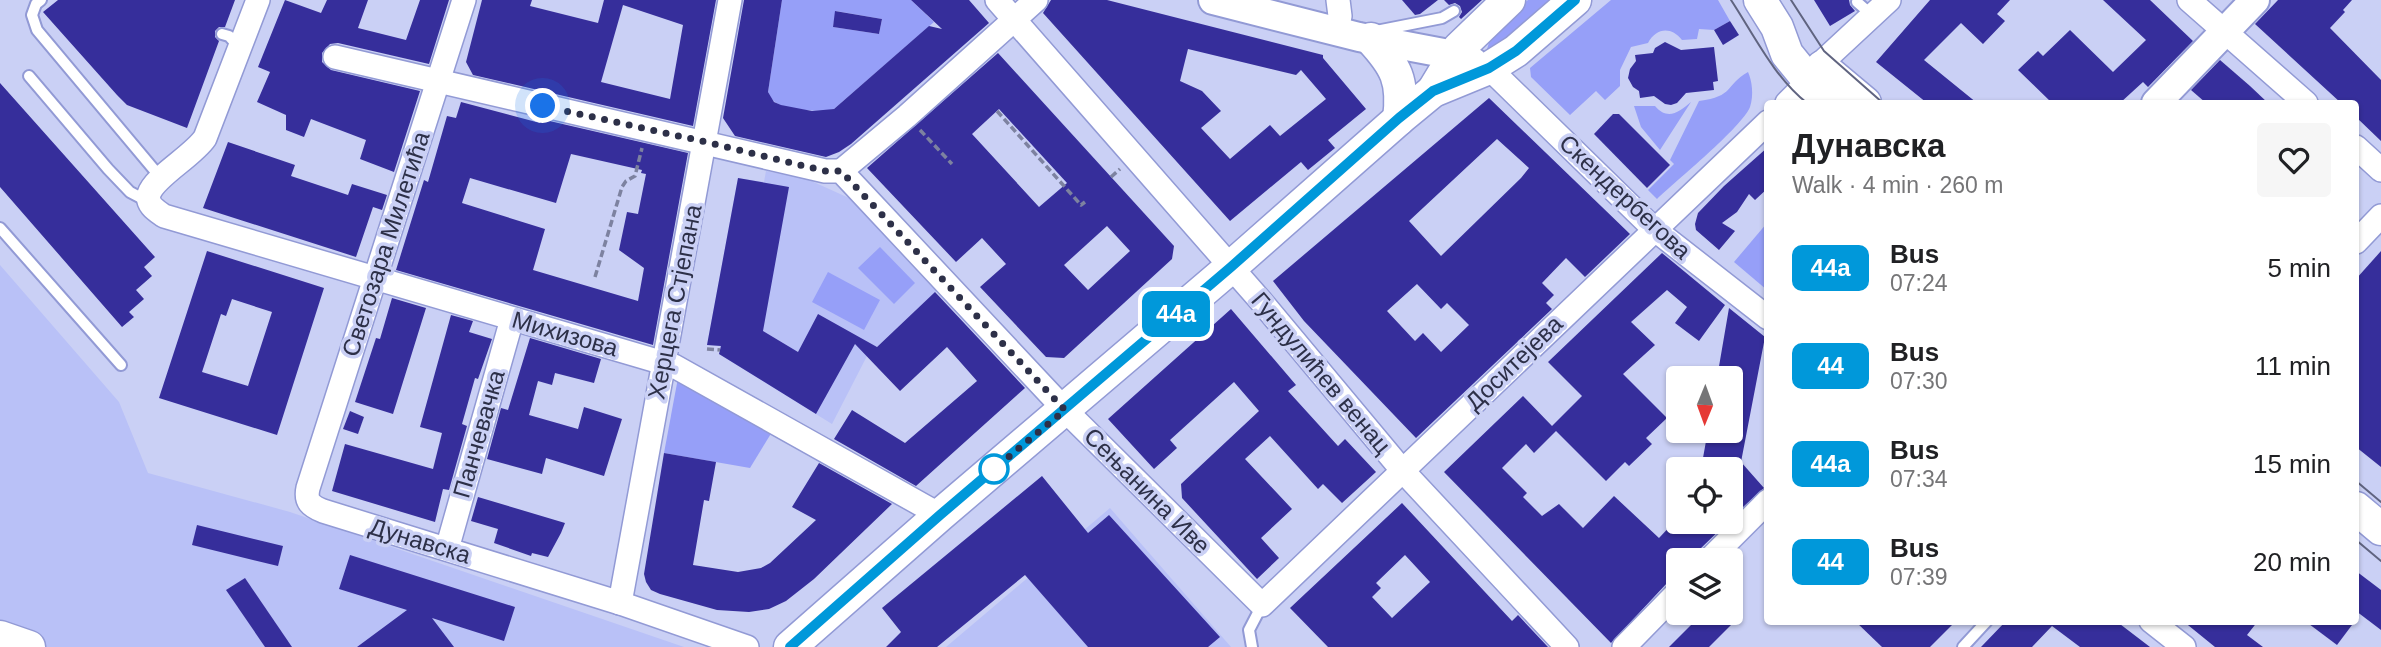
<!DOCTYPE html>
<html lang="en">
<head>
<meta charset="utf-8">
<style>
  :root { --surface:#fff; --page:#f6f6f6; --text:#202124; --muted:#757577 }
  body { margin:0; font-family:Arial,sans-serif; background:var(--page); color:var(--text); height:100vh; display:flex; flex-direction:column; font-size:26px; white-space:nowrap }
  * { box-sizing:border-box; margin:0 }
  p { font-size:23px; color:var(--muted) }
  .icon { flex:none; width:38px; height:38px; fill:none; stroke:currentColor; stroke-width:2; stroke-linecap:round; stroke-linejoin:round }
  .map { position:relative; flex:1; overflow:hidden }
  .panel { position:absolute; left:1764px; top:100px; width:595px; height:525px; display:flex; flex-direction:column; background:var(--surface); border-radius:7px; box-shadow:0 2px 5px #0004 }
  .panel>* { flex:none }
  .badge { padding:0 14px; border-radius:10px; font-size:24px; line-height:46px }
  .needle { width:46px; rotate:181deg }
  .tools { position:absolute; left:1666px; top:366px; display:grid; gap:14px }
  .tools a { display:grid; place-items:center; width:77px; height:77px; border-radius:7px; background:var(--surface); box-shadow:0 2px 5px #0004; font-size:35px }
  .you { position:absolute; width:35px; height:35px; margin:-18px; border:5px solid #fff; border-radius:50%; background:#1a73e8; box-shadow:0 0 0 10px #1a73e833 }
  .map>.badge { position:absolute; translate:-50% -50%; box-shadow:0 0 0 4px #fff }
  .round { display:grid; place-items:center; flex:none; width:74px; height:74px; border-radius:7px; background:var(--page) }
  .headline { display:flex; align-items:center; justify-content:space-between; height:119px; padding:0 28px }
  h1 { font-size:33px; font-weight:700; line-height:52px }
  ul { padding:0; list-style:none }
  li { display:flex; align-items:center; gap:21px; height:98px; padding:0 28px }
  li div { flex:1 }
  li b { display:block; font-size:26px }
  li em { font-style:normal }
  li .badge { min-width:77px; font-weight:700; text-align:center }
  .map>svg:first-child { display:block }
  .built { fill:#b9c1f7 }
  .green { fill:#969ff8; fill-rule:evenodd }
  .building { fill:#362e9b; fill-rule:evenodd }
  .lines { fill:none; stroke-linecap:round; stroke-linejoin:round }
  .service-casing { stroke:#929ad5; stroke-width:14 }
  .minor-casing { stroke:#929ad5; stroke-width:26 }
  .tertiary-casing { stroke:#929ad5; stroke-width:32 }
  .secondary-casing { stroke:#929ad5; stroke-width:35 }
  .path { stroke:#7d82a0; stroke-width:3.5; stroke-dasharray:7 3.5; stroke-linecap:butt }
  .service { stroke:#fff; stroke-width:10 }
  .minor { stroke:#fff; stroke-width:23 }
  .tertiary { stroke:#fff; stroke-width:28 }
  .secondary { stroke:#fff; stroke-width:32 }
  .tram { stroke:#606480; stroke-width:2 }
  .line-casing { stroke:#fff; stroke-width:16 }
  .line { stroke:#0098da; stroke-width:10 }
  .walk { stroke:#2d3048; stroke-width:7; stroke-dasharray:0 12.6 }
  .stop-dot { fill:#fff; stroke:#0098da; stroke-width:3.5 }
  .labels { text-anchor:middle; stroke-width:7; stroke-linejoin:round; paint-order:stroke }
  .street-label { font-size:24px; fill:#2d3048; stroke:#cad0f5 }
</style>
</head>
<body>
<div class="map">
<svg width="2381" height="647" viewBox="0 0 2381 647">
  <rect width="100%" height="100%" fill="#cad0f5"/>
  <!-- built -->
  <g class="built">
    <polygon points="766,171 807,179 849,198 941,287 867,356 832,424 719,354 720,346 707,345 738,178 764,182"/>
    <polygon points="0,265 119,402 148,473 290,512 684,647 0,647"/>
    <polygon points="1110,508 1231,647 946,647"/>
  </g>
  <!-- green -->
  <g class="green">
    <path d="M782,0H911L934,22L834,109C822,113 785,110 775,102C773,101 769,95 768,92ZM836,11L882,19L879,34L833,27Z"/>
    <polygon points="1528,0 1561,0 1485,56 1493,29"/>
    <path d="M1611,0H1718L1730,21L1714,30L1699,29L1697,39L1682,40C1671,26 1656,28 1648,43L1631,47L1620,70V86L1605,100L1596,91L1570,115L1531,77L1530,68Z"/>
    <path d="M1748,72C1752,81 1754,95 1750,107C1742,127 1676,181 1657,199L1648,190L1674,164L1670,160L1699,101C1735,96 1724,86 1748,72Z"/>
    <path d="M1691,102L1660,150L1641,127L1634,106H1655C1668,121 1679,112 1691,102Z"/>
    <polygon points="1767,223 1767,290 1734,262"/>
    <polygon points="880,247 915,283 894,304 858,268"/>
    <polygon points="828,272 880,300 864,330 812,302"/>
    <polygon points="678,378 772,432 750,468 664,453"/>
  </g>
  <!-- building -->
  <g class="building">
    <polygon points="58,0 235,0 225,27 219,27 215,31 215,37 219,41 187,128 127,105 117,95 43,12"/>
    <polygon points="285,0 321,13 327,0 368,0 358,28 406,40 420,0 449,0 429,64 338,43 330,44 322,53 322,62 331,70 420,91 394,172 360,159 366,140 311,119 304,137 286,130 286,115 257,102 270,72 258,67"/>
    <path d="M482,0H532L530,6L598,23L604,0H716L693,126L473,75L466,62ZM623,5L683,25L670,99L601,82Z"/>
    <polygon points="744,0 782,0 768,92 774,102 781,105 812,111 834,109 929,26 942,29 911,0 969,0 989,23 851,144 839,152 826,157 735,136 723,118"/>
    <path d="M1051,0H1107L1323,55V58L1366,109L1328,140L1335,148L1308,170L1301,162L1230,221L1043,13ZM1188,49L1296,75L1301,70L1326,99L1280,136L1270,125L1230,159L1201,128L1221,111L1202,91L1180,81Z"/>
    <polygon points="1402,0 1438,0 1420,14 1415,15"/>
    <polygon points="1444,0 1482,0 1461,19 1459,17 1462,12 1460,6 1455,3 1449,5"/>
    <polygon points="1814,0 1849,0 1850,5 1855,11 1830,26"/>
    <polygon points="1930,0 2010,0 1997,14 2005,21 1983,44 1961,23 1924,60 1977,103 1927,103 1876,62"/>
    <polygon points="2103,0 2150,0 2193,41 2148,87 2143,82 2120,103 2052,103 2018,70 2038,51 2043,56 2070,30 2113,72 2146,40"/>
    <polygon points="2278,0 2352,0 2343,10 2345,12 2330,28 2381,80 2381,141 2356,117 2356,103 2341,103 2255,24"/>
    <polygon points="835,11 882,19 879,34 833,27"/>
    <polygon points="1730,21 1739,35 1723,45 1714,30"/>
    <polygon points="1665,42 1681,50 1714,47 1718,81 1713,82 1714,90 1686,93 1677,103 1671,105 1665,104 1654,96 1640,98 1639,91 1633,87 1628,78 1630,69 1636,61 1635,55 1653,53 1655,48"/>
    <path d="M998,53L1174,246L1172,259L1064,358L1046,357L980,287L1006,264L982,238L956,262L867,168ZM999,109L1067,183L1039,207L972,134ZM1107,226L1130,251L1088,290L1064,265Z"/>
    <polygon points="2220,60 2250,86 2268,103 2206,103 2191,90"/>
    <polygon points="0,83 155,257 144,267 152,276 136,290 144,299 129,312 134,317 122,327 0,187"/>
    <path d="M1489,98L1630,234L1585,277L1566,258L1542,283L1554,295L1546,303L1552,309L1416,438L1304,321L1273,281ZM1497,139L1529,168L1521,178L1441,256L1409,221ZM1417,284L1441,309L1447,303L1469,325L1441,352L1423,333L1415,341L1387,311Z"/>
    <path d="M461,102L540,123L541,119L688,153L653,345L396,270L424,180L428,182L447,116L456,118ZM571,154L642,170L641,173L646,174L638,214L627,212L619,250L644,268L638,301L533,270L545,229L462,203L470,178L556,203Z"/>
    <polygon points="1613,114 1619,114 1670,165 1647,188 1594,134"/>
    <polygon points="228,142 295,165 291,176 348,195 352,184 387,195 382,210 373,207 356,257 203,208"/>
    <polygon points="1768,147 1768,188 1755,200 1749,194 1737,212 1722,223 1735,231 1719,250 1696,230 1695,224 1698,213 1724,186"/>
    <polygon points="738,178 789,187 763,331 798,352 818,314 877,347 935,292 1025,388 916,486 834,439 852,410 905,443 977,381 947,347 900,391 855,344 816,414 719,354 721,346 707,345"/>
    <path d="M207,251L324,288L277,435L159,398ZM232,299L272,312L248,386L202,372L221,314L226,316Z"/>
    <polygon points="2381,251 2381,467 2356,447 2356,279"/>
    <polygon points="1662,253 1725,305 1699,341 1675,323 1687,307 1667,290 1631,322 1655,345 1623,374 1667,418 1646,438 1652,444 1629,466 1625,462 1606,481 1556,431 1534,453 1526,444 1502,468 1527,493 1523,497 1542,516 1559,504 1583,528 1614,496 1659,538 1674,522 1728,522 1699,550 1695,560 1678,560 1678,578 1668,582 1611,643 1444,472 1523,396 1552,426 1582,396 1548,362"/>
    <polygon points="392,298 426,308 393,414 355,402 376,338 380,339"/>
    <polygon points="1729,308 1765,337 1741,462 1764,488 1731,518 1731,469 1701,469 1708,430 1731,430 1731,378 1717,378"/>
    <polygon points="1231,309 1296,385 1288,391 1338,446 1345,439 1376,472 1342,503 1323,484 1318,489 1270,436 1245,459 1292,509 1261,538 1279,558 1257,579 1182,498 1181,484 1259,411 1234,382 1170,440 1177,448 1154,469 1108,419"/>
    <polygon points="451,315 473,321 469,332 492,339 478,379 475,378 462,424 467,426 449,490 443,489 435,522 332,491 345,444 433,469 442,433 420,427"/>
    <polygon points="530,338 601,359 594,383 555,373 552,385 538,381 529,415 578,429 584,407 622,419 604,476 546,458 542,474 487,459 501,408 508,410"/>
    <polygon points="350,411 364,417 358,434 343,429"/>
    <polygon points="664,453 716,462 709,501 704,500 693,565 738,572 761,568 770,563 816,520 792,507 819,463 892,504 814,579 786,601 769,609 749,612 717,610 660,594 651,590 646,582 644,574"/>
    <polygon points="1042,476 1088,533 1109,515 1220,637 1208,647 1088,647 1025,575 937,647 886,647 901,632 882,608"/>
    <polygon points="478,497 565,523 561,533 548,557 532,553 531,556 494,543 498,529 471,521"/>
    <path d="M1402,503L1512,621L1518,615L1548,647H1328L1290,608ZM1405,555L1430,582L1392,618L1372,597L1381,588L1376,583Z"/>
    <polygon points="197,525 283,546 278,566 192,545"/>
    <polygon points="350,555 515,607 504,641 432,618 454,647 357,647 407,610 339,589"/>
    <polygon points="2356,571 2381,590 2381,630 2356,611"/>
    <polygon points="245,578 292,647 265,647 226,590"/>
    <polygon points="1704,612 1726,612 1735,621 1709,647 1669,647"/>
    <polygon points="1855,621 1956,621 1930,647 1882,647"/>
    <polygon points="2006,621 2116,621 2150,647 2080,647 2052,626 2032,647 1981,647"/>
    <polygon points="2183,621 2258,621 2247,635 2263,647 2215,647"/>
    <polygon points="2305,621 2355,621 2337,645"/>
  </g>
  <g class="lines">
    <!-- service casing -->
    <g class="service-casing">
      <g id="service">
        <polyline points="41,0 36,4 32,15 37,30 161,178"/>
        <polyline points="1857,2 1873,16"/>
        <polyline points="1376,31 1442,18 1454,11"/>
        <polyline points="222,34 229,36 240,48"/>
        <polyline points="29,76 108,169 130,192 149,202"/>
        <polyline points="0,228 121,365"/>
        <polyline points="1252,647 1249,630 1262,605"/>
        <polyline points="1963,647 1987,621"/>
      </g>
    </g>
    <!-- minor casing -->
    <g class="minor-casing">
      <g id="minor">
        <path d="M258,0L205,138C193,156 154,177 149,194C146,205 157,211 164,216L674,366L940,515"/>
        <path d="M464,0L308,488C305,502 311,506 323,511L620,603L747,647"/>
        <polyline points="997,0 1260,300 1402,470 1567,647"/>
        <polyline points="2189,0 2306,103"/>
        <polyline points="1337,31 1340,16 1338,0"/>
        <polyline points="335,57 825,171 841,171 1065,410 1262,605 1768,122"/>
        <polyline points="1819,65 1889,0"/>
        <polyline points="1489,68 1654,229 1768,318"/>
        <polyline points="1787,103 1809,81"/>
        <polyline points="2356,147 2381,170"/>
        <polyline points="841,171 907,116 1036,0"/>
        <polyline points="2356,242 2381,216"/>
        <polyline points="447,549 512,319"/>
        <polyline points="1709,560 1768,501"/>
        <polyline points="620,603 730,0"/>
        <polyline points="2151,621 2184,647"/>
        <polyline points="1624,647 1678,592"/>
      </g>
    </g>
    <!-- tertiary casing -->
    <g class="tertiary-casing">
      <g id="tertiary">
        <polyline points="1213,0 1359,37 1454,55 1473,62"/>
        <polyline points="2156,103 2255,0"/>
      </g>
    </g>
    <!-- secondary casing -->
    <g class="secondary-casing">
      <g id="secondary">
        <polyline points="1760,0 1777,27 1787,54 1809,81 1834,103"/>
        <path d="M1371,39C1396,66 1404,81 1399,119"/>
        <polyline points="1822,67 1865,103"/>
        <polyline points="1433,91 1459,48 1509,0"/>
        <polyline points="2356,508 2381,529"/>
        <polyline points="0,637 29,647"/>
        <polyline points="790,647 940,515 1231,267 1399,119 1433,91 1489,68 1516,51 1575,0"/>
      </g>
    </g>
    <!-- path -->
    <g class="path">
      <polyline points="997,111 1081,205 1085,202"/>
      <polyline points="920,130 952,164"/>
      <polyline points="1111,177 1120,169"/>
      <polyline points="595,277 622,187 626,181 635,176 642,148"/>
      <polyline points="707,349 720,350"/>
    </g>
    <!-- service -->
    <use href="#service" class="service"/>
    <!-- minor -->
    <use href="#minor" class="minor"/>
    <!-- tertiary -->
    <use href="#tertiary" class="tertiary"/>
    <!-- secondary -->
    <use href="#secondary" class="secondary"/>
    <!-- tram -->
    <g class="tram">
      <path d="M1731,0C1754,35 1774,77 1807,103"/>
      <polyline points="1791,0 1824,51 1883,103"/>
      <polyline points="2356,481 2381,502"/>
      <polyline points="2356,540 2381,561"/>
    </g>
  </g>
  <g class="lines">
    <!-- line casing -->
    <g class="line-casing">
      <polyline id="line" points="790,647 940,515 1231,267 1399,118 1433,91 1489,68 1516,51 1575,0"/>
    </g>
    <!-- line -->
    <use href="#line" class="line"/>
    <!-- walk -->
    <polyline class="walk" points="543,106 706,142 825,171 841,171 1065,410 994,469"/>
  </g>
  <!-- markers -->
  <circle class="stop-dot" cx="994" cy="469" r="14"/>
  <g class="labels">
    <!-- street labels -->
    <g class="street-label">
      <text transform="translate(1625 197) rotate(43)" y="8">Скендербегова</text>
      <text transform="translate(386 244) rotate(-72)" y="8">Светозара Милетића</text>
      <text transform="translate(675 302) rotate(-79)" y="8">Херцега Стјепана</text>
      <text transform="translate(565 334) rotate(16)" y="8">Михизова</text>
      <text transform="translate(1514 363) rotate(-44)" y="8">Доситејева</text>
      <text transform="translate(1321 373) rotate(50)" y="8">Гундулићев венац</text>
      <text transform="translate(479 434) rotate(-74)" y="8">Панчевачка</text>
      <text transform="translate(1147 491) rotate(45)" y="8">Сењанина Иве</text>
      <text transform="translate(420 541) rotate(17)" y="8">Дунавска</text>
    </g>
  </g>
</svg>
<div class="tools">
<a><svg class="needle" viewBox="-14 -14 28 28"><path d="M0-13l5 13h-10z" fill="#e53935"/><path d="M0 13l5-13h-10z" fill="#757577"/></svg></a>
<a><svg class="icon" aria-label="locate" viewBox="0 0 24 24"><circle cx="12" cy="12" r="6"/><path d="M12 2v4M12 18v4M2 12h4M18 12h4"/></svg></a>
<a><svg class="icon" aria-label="layers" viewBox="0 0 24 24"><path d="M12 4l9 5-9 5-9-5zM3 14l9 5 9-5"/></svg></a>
</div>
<div class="you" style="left:543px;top:106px"></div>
<b class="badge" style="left:1176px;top:314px;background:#0098da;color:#fff">44a</b>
<section class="panel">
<div class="headline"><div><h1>Дунавска</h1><p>Walk · 4 min · 260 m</p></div><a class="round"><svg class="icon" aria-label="heart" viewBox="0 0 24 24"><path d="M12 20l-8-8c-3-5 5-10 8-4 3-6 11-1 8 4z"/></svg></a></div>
<ul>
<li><span class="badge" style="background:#0098da;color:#fff">44a</span><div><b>Bus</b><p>07:24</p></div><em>5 min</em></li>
<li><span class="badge" style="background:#0098da;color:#fff">44</span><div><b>Bus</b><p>07:30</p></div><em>11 min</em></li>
<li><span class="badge" style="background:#0098da;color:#fff">44a</span><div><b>Bus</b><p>07:34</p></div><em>15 min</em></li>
<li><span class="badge" style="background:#0098da;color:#fff">44</span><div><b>Bus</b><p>07:39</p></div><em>20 min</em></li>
</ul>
</section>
</div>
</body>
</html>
